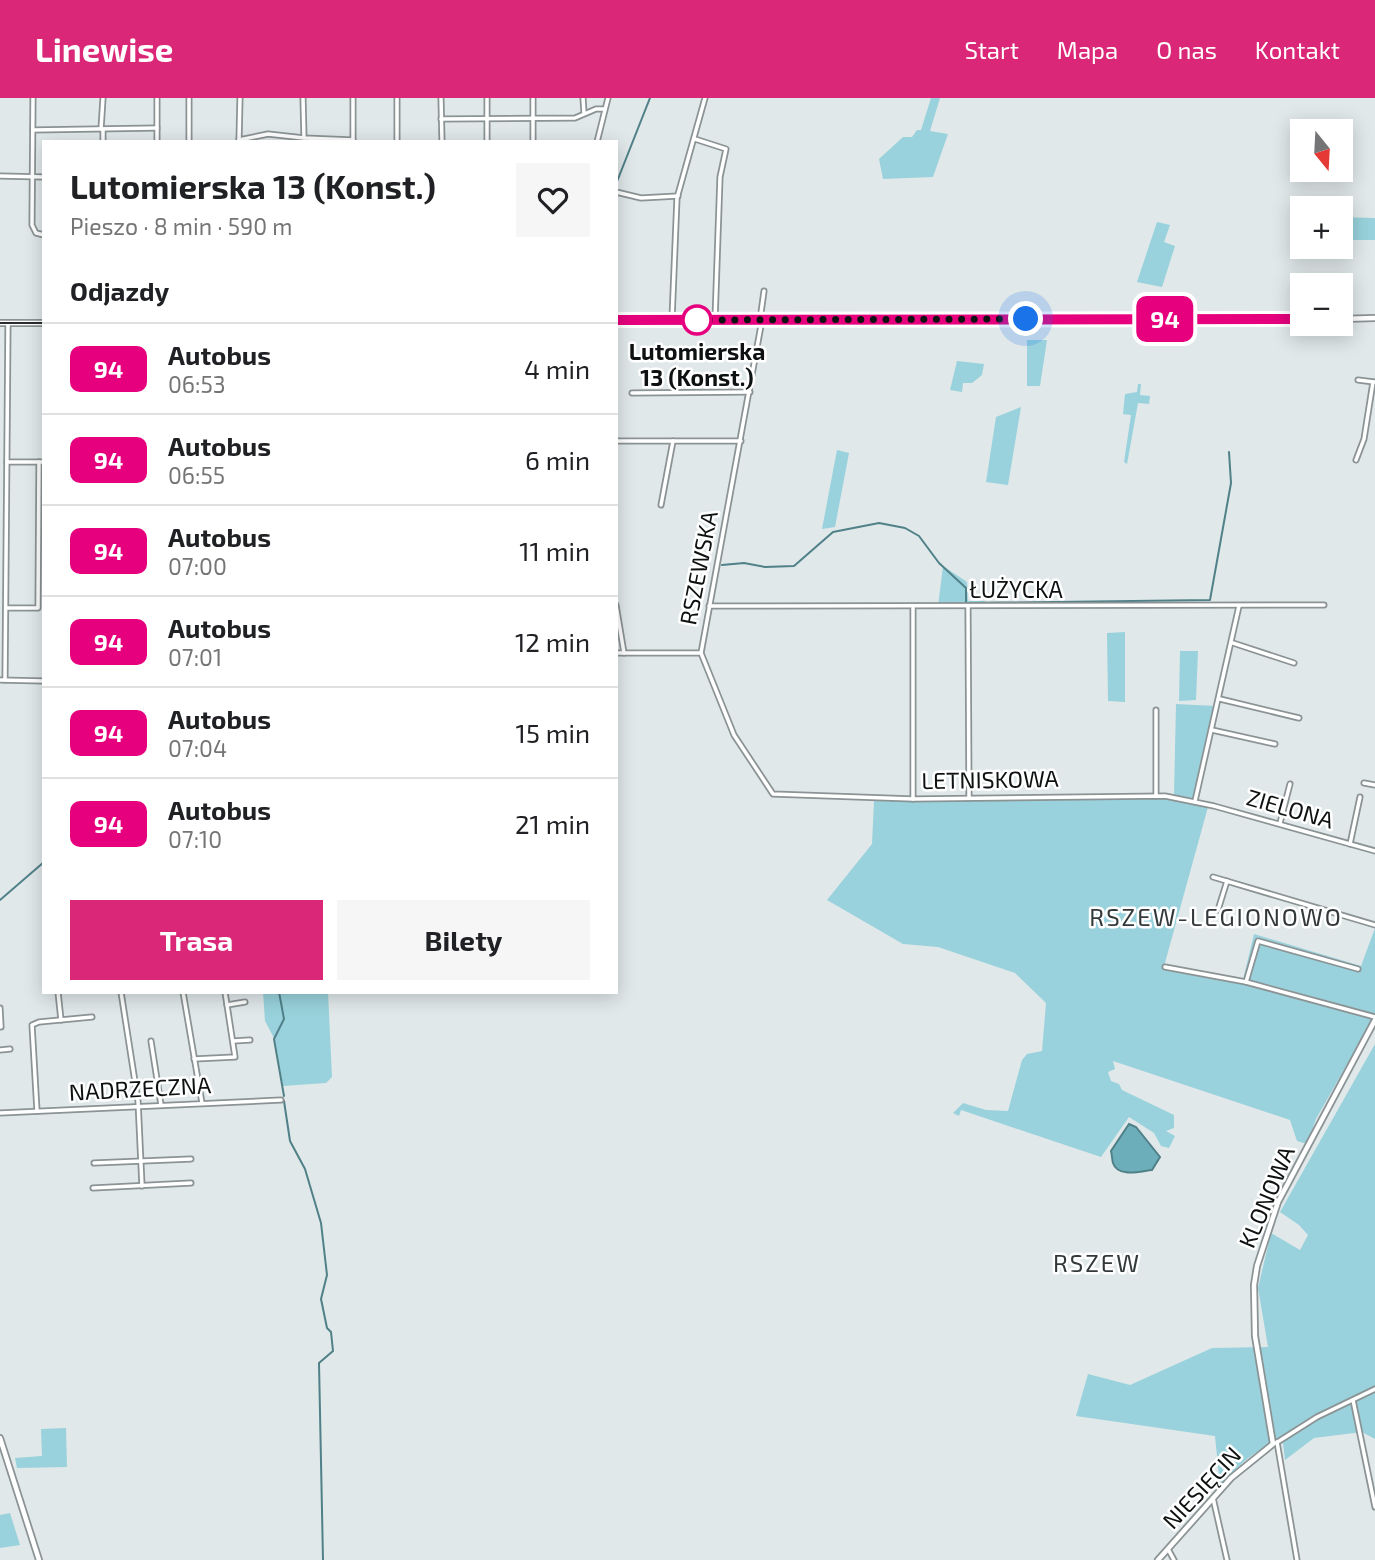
<!DOCTYPE html>
<html lang="pl">
<head>
<meta charset="utf-8">
<style>
  :root { --surface:#fff; --page:#f6f6f6; --text:#202124; --muted:#757577; --line:#e0e0e0; --accent:#db2777 }
  body { margin:0; font-family:"Exo 2",sans-serif; background:var(--page); color:var(--text); height:100vh; display:flex; flex-direction:column; font-size:26px; white-space:nowrap }
  * { box-sizing:border-box; margin:0 }
  p { font-size:23px; color:var(--muted) }
  .icon { flex:none; width:38px; height:38px; fill:none; stroke:currentColor; stroke-width:2; stroke-linecap:round; stroke-linejoin:round }
  .map { position:relative; flex:1; overflow:hidden }
  .details { position:absolute; left:42px; top:42px; width:576px; height:854px; display:flex; flex-direction:column; background:var(--surface); border-radius:0px; box-shadow:0 4px 18px #0003 }
  .details>* { flex:none }
  .badge { padding:0 14px; border-radius:10px; font-size:24px; line-height:46px }
  .needle { width:46px; rotate:162deg }
  .fabs { position:absolute; left:1290px; top:21px; display:grid; gap:14px }
  .fabs a { display:grid; place-items:center; width:63px; height:63px; border-radius:0px; background:var(--surface); box-shadow:0 4px 18px #0003; font-size:35px }
  .you { position:absolute; width:35px; height:35px; margin:-18px; border:5px solid #fff; border-radius:50%; background:#1a73e8; box-shadow:0 0 0 10px #1a73e833 }
  .map>.badge { position:absolute; translate:-50% -50%; box-shadow:0 0 0 4px #fff }
  h2 { padding:0 28px; font-size:26px; line-height:63px }
  .round { display:grid; place-items:center; flex:none; width:74px; height:74px; border-radius:0px; background:var(--page) }
  .headline { display:flex; align-items:center; justify-content:space-between; height:119px; padding:0 28px }
  h1 { font-size:33px; font-weight:700; line-height:52px }
  .button { display:flex; gap:14px; margin-top:auto; padding:14px 28px }
  .button a { flex:1; height:80px; border-radius:0px; background:var(--accent); color:#fff; font-size:28px; font-weight:700; line-height:80px; text-align:center }
  .button a+a { background:var(--page); color:var(--text) }
  ul { padding:0; list-style:none }
  li { display:flex; align-items:center; gap:21px; height:91px; padding:0 28px; border-top:2px solid var(--line) }
  li div { flex:1 }
  li b { display:block; font-size:26px }
  li em { font-style:normal }
  li .badge { min-width:77px; font-weight:700; text-align:center }
  header { display:flex; align-items:center; gap:42px; box-sizing:border-box; height:98px; padding:0 35px; background:var(--accent); color:#fff }
  header strong { font-size:33px }
  nav { display:flex; gap:38px; margin-inline-start:auto; font-size:24px }
  .map>svg:first-child { display:block }
  .green { fill:#99d2dc }
  .water { fill:#6cafbb; stroke:#508088; stroke-width:2 }
  .lines { fill:none; stroke-linecap:round; stroke-linejoin:round }
  .stream { stroke:#508088; stroke-width:2 }
  .street-casing { stroke:#8b9394; stroke-width:7 }
  .secondary-casing { stroke:#8b9394; stroke-width:8 }
  .street { stroke:#fff; stroke-width:3.5 }
  .secondary { stroke:#fff; stroke-width:4.5 }
  .tram { stroke:#292d2d; stroke-width:2 }
  .line-casing { stroke:#fff; stroke-width:16 }
  .line { stroke:#e6007e; stroke-width:10 }
  .walk { stroke:#0e1111; stroke-width:7; stroke-dasharray:0 12.6 }
  .stop-dot { fill:#fff; stroke:#e6007e; stroke-width:3.5 }
  .labels { text-anchor:middle; stroke-width:5; stroke-linejoin:round; paint-order:stroke }
  .stop-label { font-size:23px; font-weight:bold; fill:#0e1111; stroke:#fff }
  .street-label { font-size:23px; fill:#0e1111; stroke:#fff }
  .neighbourhood-label { font-size:24px; letter-spacing:2px; fill:#33393b; stroke:#fff }
</style>
</head>
<body>
<header>
<strong>Linewise</strong>
<nav><a>Start</a><a>Mapa</a><a>O nas</a><a>Kontakt</a></nav>
</header>
<div class="map">
<svg width="1375" height="1462" viewBox="0 0 1375 1462">
  <rect width="100%" height="100%" fill="#e0e8ea"/>
  <!-- green -->
  <g class="green">
    <polygon points="931,0 940,0 930,33 948,36 933,79 883,81 879,61 903,39 912,39 917,32 921,32"/>
    <polygon points="1340,119 1375,120 1375,142 1341,142"/>
    <polygon points="1157,124 1170,127 1164,144 1175,148 1162,189 1137,184"/>
    <polygon points="1027,242 1047,242 1040,288 1027,288"/>
    <polygon points="957,263 984,266 982,277 972,285 963,285 962,294 950,292"/>
    <polygon points="1138,286 1141,286 1140,297 1150,298 1149,306 1138,305 1127,366 1124,364 1131,317 1123,316 1125,296 1137,294"/>
    <polygon points="1021,309 1008,387 986,384 996,319"/>
    <polygon points="837,352 849,355 835,429 822,431"/>
    <polygon points="943,468 967,484 968,503 985,503 984,508 938,508"/>
    <polygon points="1125,534 1125,604 1108,603 1107,535"/>
    <polygon points="1180,553 1198,553 1196,602 1179,603"/>
    <polygon points="1176,606 1216,608 1195,702 1174,697"/>
    <polygon points="1055,699 1162,699 1208,709 1163,872 1242,886 1254,836 1361,868 1375,830 1375,917 1316,1021 1307,1046 1297,1043 1290,1022 1113,963 1115,971 1108,974 1111,983 1119,986 1122,992 1174,1017 1174,1030 1166,1033 1175,1038 1169,1050 1161,1048 1154,1035 1129,1019 1101,1059 961,1012 959,1018 953,1015 963,1005 986,1012 1008,1013 1022,962 1027,956 1042,953 1046,905 1015,875 938,849 903,846 827,802 872,746 874,702"/>
    <polygon points="263,894 328,894 332,979 326,985 283,988 275,942 265,923"/>
    <path d="M1375,946V1341L1362,1334L1314,1340L1285,1362L1283,1345C1255,1348 1238,1369 1220,1388L1215,1338L1076,1318L1088,1276L1130,1287L1212,1250L1268,1249L1258,1190L1271,1135L1300,1152L1308,1137L1299,1127L1280,1114Z"/>
    <polygon points="66,1330 67,1369 17,1370 15,1360 42,1358 41,1331"/>
    <polygon points="10,1415 20,1447 0,1450 0,1417"/>
  </g>
  <!-- water -->
  <path class="water" d="M1129,1026L1136,1029L1160,1059L1152,1072C1141,1073 1118,1080 1113,1065C1112,1061 1112,1057 1111,1053Z"/>
  <g class="lines">
    <!-- stream -->
    <g class="stream">
      <polyline points="616,86 650,0"/>
      <polyline points="722,467 744,465 765,469 794,468 833,434 879,425 905,430 919,438 939,465 966,490 966,505 1210,502 1231,385 1229,354"/>
      <polyline points="0,802 44,764"/>
      <polyline points="279,894 284,921 274,941 284,998"/>
      <polyline points="284,1003 290,1043 305,1071 321,1125 327,1177 321,1201 327,1230 331,1234 333,1253 319,1265 323,1462"/>
    </g>
    <!-- street casing -->
    <g class="street-casing">
      <g id="street">
        <polyline points="33,0 32,127 36,135 44,137"/>
        <polyline points="303,0 304,40 353,42"/>
        <polyline points="353,0 353,43"/>
        <polyline points="441,0 442,44"/>
        <polyline points="583,0 584,15"/>
        <polyline points="441,21 575,20 596,11 604,11"/>
        <polyline points="101,31 103,0"/>
        <polyline points="33,32 157,30"/>
        <polyline points="695,41 726,51 720,79 715,222"/>
        <polyline points="239,42 268,36 304,40"/>
        <polyline points="239,42 240,0"/>
        <polyline points="103,44 103,32"/>
        <polyline points="157,44 157,0"/>
        <polyline points="189,44 189,0"/>
        <polyline points="397,44 397,0"/>
        <polyline points="487,44 487,0"/>
        <polyline points="533,44 533,0"/>
        <polyline points="597,44 608,0"/>
        <polyline points="0,78 44,79"/>
        <polyline points="616,94 641,100 678,98"/>
        <polyline points="672,221 677,100 705,0"/>
        <polyline points="760,222 764,193"/>
        <polyline points="762,222 701,555 734,637 773,696 913,701 1165,698 1214,708 1375,753"/>
        <polyline points="1358,282 1374,284"/>
        <polyline points="632,295 750,294"/>
        <polyline points="616,343 741,343"/>
        <polyline points="1356,362 1364,341 1373,284"/>
        <polyline points="7,364 44,364"/>
        <polyline points="661,407 673,343"/>
        <polyline points="616,507 624,555 701,555"/>
        <polyline points="709,508 1324,507"/>
        <polyline points="968,509 969,700"/>
        <polyline points="6,510 38,510 39,364"/>
        <polyline points="1233,545 1294,565"/>
        <polyline points="616,555 624,555"/>
        <polyline points="0,582 44,583"/>
        <polyline points="5,582 8,225"/>
        <polyline points="1220,601 1299,620"/>
        <polyline points="1212,632 1275,646"/>
        <polyline points="1364,685 1375,687"/>
        <polyline points="1156,698 1156,612"/>
        <polyline points="913,701 913,510"/>
        <polyline points="1195,703 1239,508"/>
        <polyline points="1280,725 1290,686"/>
        <polyline points="1350,746 1360,699"/>
        <polyline points="1213,779 1375,827"/>
        <polyline points="1218,812 1227,783"/>
        <polyline points="1165,869 1246,884 1375,919"/>
        <polyline points="1246,884 1258,843 1358,871"/>
        <polyline points="58,894 61,922"/>
        <polyline points="121,894 138,1003 142,1088"/>
        <polyline points="183,894 202,1005"/>
        <polyline points="227,907 245,904"/>
        <polyline points="0,910 1,929"/>
        <polyline points="151,943 161,1007"/>
        <polyline points="233,943 250,942"/>
        <polyline points="0,952 10,951"/>
        <polyline points="194,961 235,959 225,894"/>
        <polyline points="37,1013 32,927 39,924 92,919"/>
        <polyline points="0,1015 281,1002"/>
        <polyline points="94,1065 191,1061"/>
        <polyline points="93,1090 191,1085"/>
        <polyline points="1353,1302 1375,1409"/>
        <polyline points="1277,1344 1297,1462"/>
        <polyline points="1276,1345 1317,1319 1375,1291"/>
        <polyline points="1213,1400 1227,1462"/>
        <polyline points="1168,1451 1174,1462"/>
      </g>
    </g>
    <!-- secondary casing -->
    <g class="secondary-casing">
      <g id="secondary">
        <polyline points="1340,221 1375,220"/>
        <polyline points="616,222 1302,221"/>
        <polyline points="0,225 44,225"/>
        <polyline points="0,1340 39,1462"/>
        <polyline points="1158,1462 1231,1380 1273,1346 1255,1238 1254,1187 1257,1168 1278,1104 1375,922"/>
      </g>
    </g>
    <!-- street -->
    <use href="#street" class="street"/>
    <!-- secondary -->
    <use href="#secondary" class="secondary"/>
    <!-- tram -->
    <polyline class="tram" points="0,225 44,225"/>
  </g>
  <g class="lines">
    <!-- line casing -->
    <g class="line-casing">
      <polyline id="line" points="616,222 1302,221"/>
    </g>
    <!-- line -->
    <use href="#line" class="line"/>
    <!-- walk -->
    <polyline class="walk" points="697,222 1026,221"/>
  </g>
  <!-- markers -->
  <circle class="stop-dot" cx="697" cy="222" r="14"/>
  <g class="labels">
    <!-- stop labels -->
    <g class="stop-label">
      <text x="697" y="262">Lutomierska<tspan x="697" dy="26">13 (Konst.)</tspan></text>
    </g>
    <!-- street labels -->
    <g class="street-label">
      <text transform="translate(699 470) rotate(-79)" y="8">RSZEWSKA</text>
      <text x="1016" y="500">ŁUŻYCKA</text>
      <text transform="translate(990 682) rotate(-1)" y="8">LETNISKOWA</text>
      <text transform="translate(1290 711) rotate(16)" y="8">ZIELONA</text>
      <text transform="translate(140 991) rotate(-3)" y="8">NADRZECZNA</text>
      <text transform="translate(1267 1099) rotate(-67)" y="8">KLONOWA</text>
      <text transform="translate(1202 1390) rotate(-47)" y="8">NIESIĘCIN</text>
    </g>
    <!-- neighbourhood labels -->
    <g class="neighbourhood-label">
      <text x="1216" y="828">RSZEW-LEGIONOWO</text>
      <text x="1097" y="1174">RSZEW</text>
    </g>
  </g>
</svg>
<div class="fabs">
<a><svg class="needle" viewBox="-14 -14 28 28"><path d="M0-13l5 13h-10z" fill="#e53935"/><path d="M0 13l5-13h-10z" fill="#757577"/></svg></a>
<a>+</a>
<a>−</a>
</div>
<div class="you" style="left:1026px;top:221px"></div>
<b class="badge" style="left:1165px;top:221px;background:#e6007e;color:#fff">94</b>
<section class="details">
<div class="headline"><div><h1>Lutomierska 13 (Konst.)</h1><p>Pieszo · 8 min · 590 m</p></div><a class="round"><svg class="icon" aria-label="heart" viewBox="0 0 24 24"><path d="M12 20l-8-8c-3-5 5-10 8-4 3-6 11-1 8 4z"/></svg></a></div>
<h2>Odjazdy</h2>
<ul>
<li><span class="badge" style="background:#e6007e;color:#fff">94</span><div><b>Autobus</b><p>06:53</p></div><em>4 min</em></li>
<li><span class="badge" style="background:#e6007e;color:#fff">94</span><div><b>Autobus</b><p>06:55</p></div><em>6 min</em></li>
<li><span class="badge" style="background:#e6007e;color:#fff">94</span><div><b>Autobus</b><p>07:00</p></div><em>11 min</em></li>
<li><span class="badge" style="background:#e6007e;color:#fff">94</span><div><b>Autobus</b><p>07:01</p></div><em>12 min</em></li>
<li><span class="badge" style="background:#e6007e;color:#fff">94</span><div><b>Autobus</b><p>07:04</p></div><em>15 min</em></li>
<li><span class="badge" style="background:#e6007e;color:#fff">94</span><div><b>Autobus</b><p>07:10</p></div><em>21 min</em></li>
</ul>
<div class="button"><a>Trasa</a><a>Bilety</a></div>
</section>
</div>
</body>
</html>
